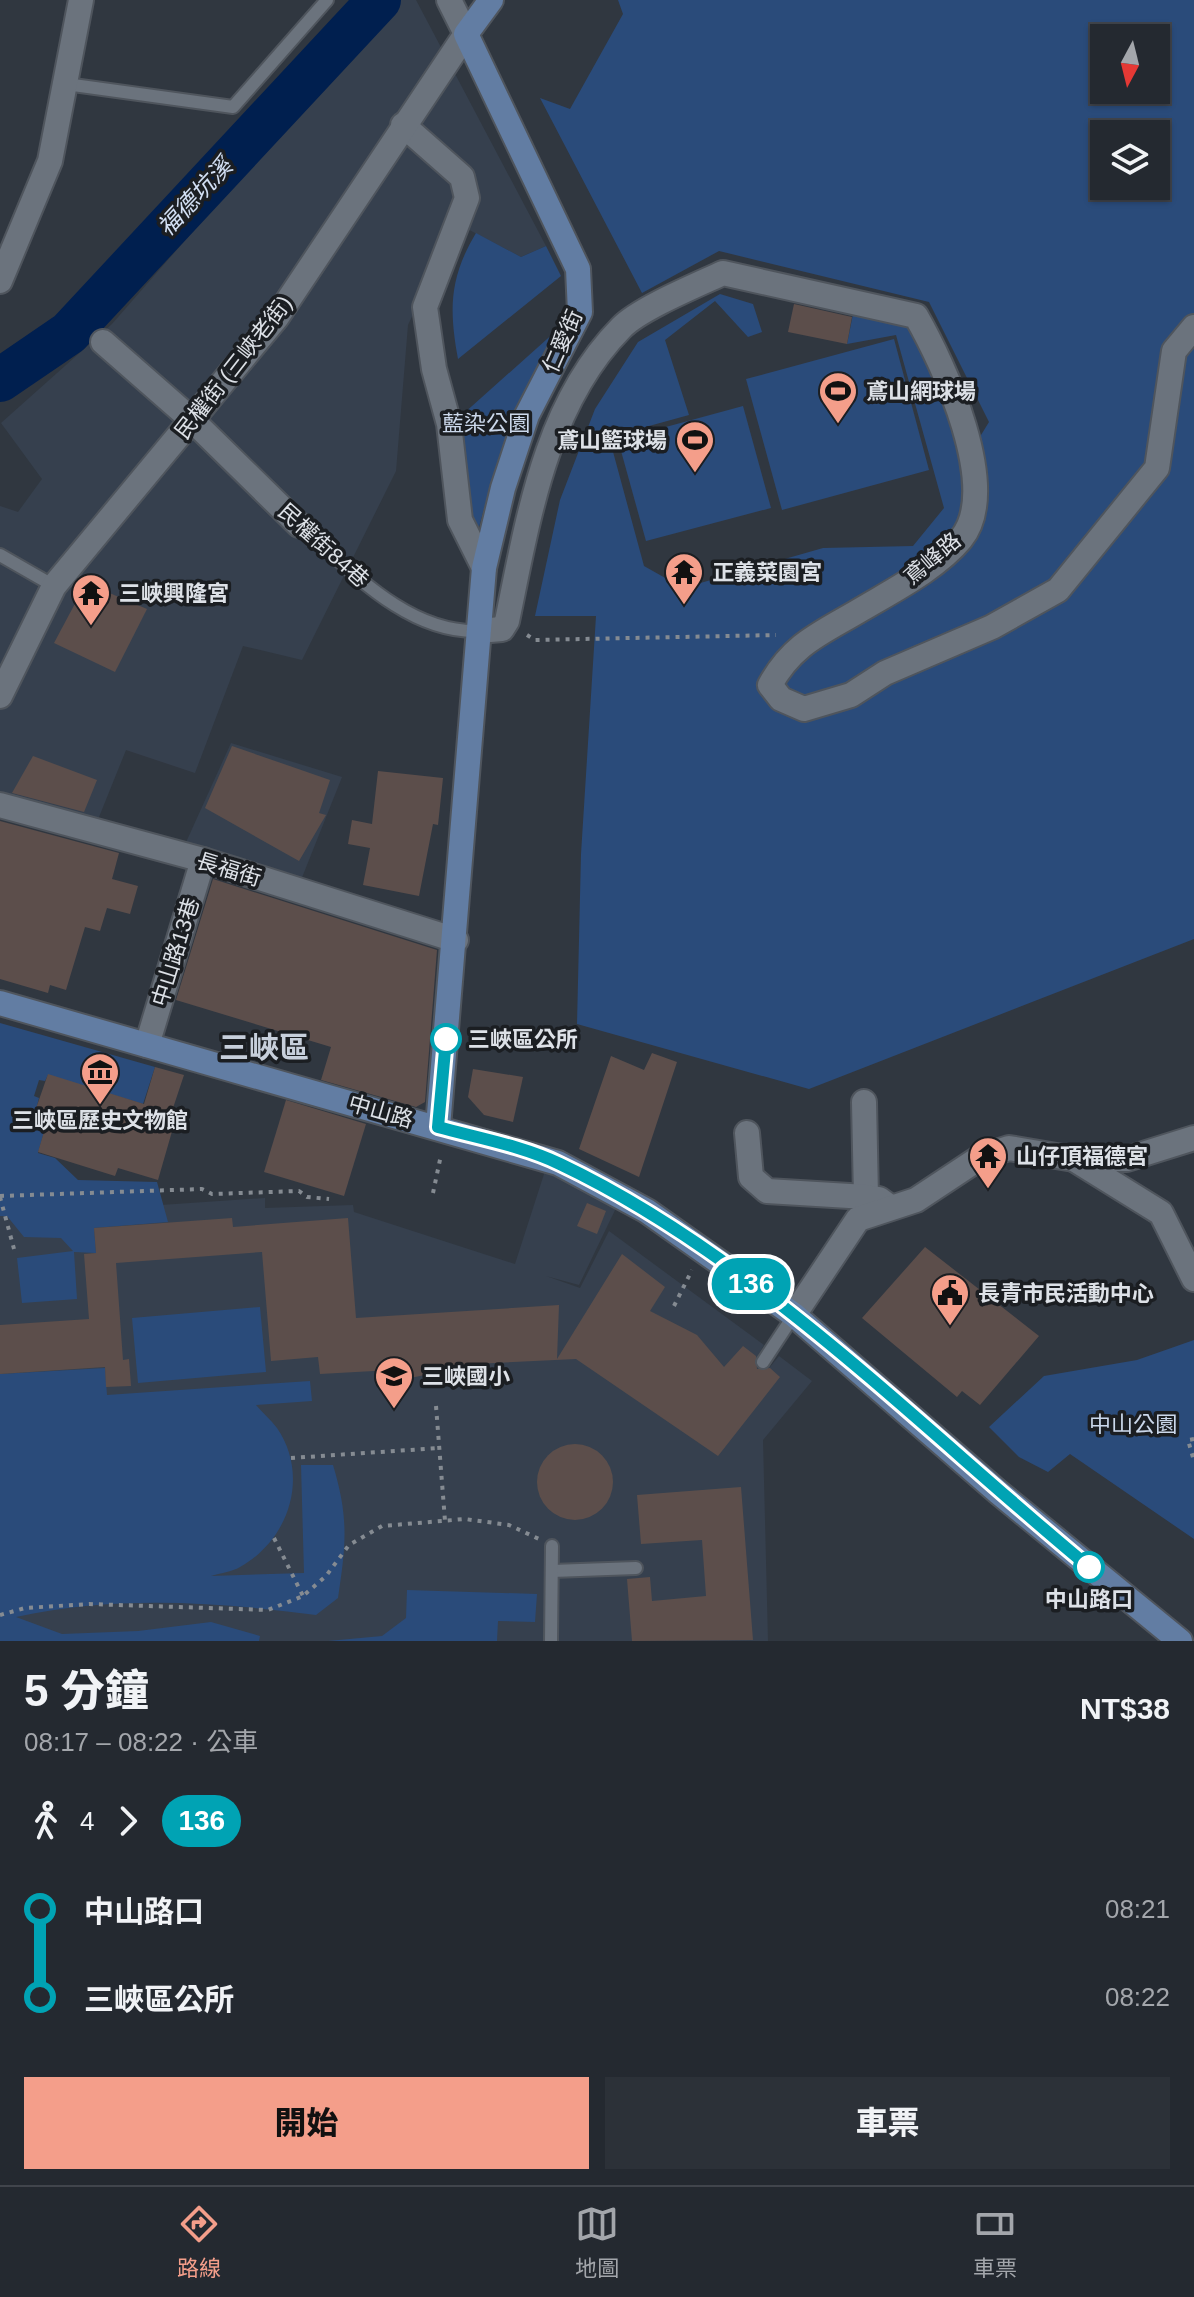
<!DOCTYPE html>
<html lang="zh-TW">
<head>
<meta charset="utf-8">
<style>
  :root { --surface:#242930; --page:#2c3138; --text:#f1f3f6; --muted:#a3a6ab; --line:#41454c; --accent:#f49e8a }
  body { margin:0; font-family:Arial,"Noto Sans TC",sans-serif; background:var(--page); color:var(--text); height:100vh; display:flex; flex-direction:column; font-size:30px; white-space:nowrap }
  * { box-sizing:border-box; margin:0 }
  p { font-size:26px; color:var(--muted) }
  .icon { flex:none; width:44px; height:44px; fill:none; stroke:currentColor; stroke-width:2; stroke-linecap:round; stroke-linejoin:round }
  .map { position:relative; height:1641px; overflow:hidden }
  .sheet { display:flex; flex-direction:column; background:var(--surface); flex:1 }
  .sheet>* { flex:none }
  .badge { padding:0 16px; border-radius:26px; font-size:28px; line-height:52px }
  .needle { width:52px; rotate:187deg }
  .fabs { position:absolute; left:1090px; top:24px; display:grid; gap:16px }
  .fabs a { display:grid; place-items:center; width:80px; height:80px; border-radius:0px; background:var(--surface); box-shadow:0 2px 6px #0004,0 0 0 2px var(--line); font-size:40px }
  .map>.badge { position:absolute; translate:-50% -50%; box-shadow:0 0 0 4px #fff }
  .legs { display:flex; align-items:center; gap:12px; height:88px; padding:0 24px; font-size:26px }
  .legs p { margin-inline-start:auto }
  .head { display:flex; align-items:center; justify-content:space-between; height:136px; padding:0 24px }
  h1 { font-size:44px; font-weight:800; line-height:60px }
  .primary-button { display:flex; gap:16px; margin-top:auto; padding:16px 24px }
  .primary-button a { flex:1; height:92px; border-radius:0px; background:var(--accent); color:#111; font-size:32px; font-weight:800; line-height:92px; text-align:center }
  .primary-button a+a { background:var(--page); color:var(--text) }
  ul { padding:0 24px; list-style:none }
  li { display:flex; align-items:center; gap:28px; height:88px; font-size:30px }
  li i { display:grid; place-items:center; width:12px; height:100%; margin:0 10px; background:currentColor }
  li i::after { content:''; width:20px; height:20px; margin:-10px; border:6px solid; border-radius:50%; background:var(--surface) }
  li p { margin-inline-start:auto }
  li:first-child i { background:linear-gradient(#0000 50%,currentColor 0) }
  li:last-child i { background:linear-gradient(currentColor 50%,#0000 0) }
  .tabs { display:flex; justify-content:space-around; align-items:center; height:112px; border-top:2px solid var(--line); background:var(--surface); font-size:22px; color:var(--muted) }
  .tabs a { display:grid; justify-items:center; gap:4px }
  .tabs .on { color:var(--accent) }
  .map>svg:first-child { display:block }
  .built { fill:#36404e }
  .green { fill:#2a4b7a; fill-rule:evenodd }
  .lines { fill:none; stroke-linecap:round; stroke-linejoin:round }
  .river { stroke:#001f4f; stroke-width:44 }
  .building { fill:#5c4e4b }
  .lane-casing { stroke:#4f555d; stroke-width:16 }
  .street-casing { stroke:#4f555d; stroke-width:28 }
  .secondary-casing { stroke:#4f555d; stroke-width:28 }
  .path { stroke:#858b92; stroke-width:4; stroke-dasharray:4 6; stroke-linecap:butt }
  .lane { stroke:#6b737d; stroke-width:12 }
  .street { stroke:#6b737d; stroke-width:24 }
  .secondary { stroke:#627da3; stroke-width:24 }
  .line-1-casing { stroke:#fff; stroke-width:18 }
  .line-1 { stroke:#00a3b4; stroke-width:12 }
  .stop-1-dot { fill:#fff; stroke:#00a3b4; stroke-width:4 }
  .labels { text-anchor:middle; stroke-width:7; stroke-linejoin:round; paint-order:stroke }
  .street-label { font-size:22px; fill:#dde1e7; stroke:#1b1e22 }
  .poi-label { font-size:22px; font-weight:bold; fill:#dde1e7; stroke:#1b1e22; text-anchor:start }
  .park-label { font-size:22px; fill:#cbd8eb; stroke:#1b1e22 }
  .stop-label { font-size:22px; font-weight:bold; fill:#dde1e7; stroke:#1b1e22; text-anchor:start }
  .water-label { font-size:24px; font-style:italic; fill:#d3e0f4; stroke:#1b1e22 }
  .district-label { font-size:30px; font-weight:bold; fill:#c7cfdb; stroke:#1b1e22 }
</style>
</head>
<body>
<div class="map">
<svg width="1194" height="1641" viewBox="0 0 1194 1641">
  <rect width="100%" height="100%" fill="#303740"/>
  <!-- built -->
  <g class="built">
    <polygon points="395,0 416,0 546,246 521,257 456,223 408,325 396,471 302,660 243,646 195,773 126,750 97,822 0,796 0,506 18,512 42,479 1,423 112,324"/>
    <polygon points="231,743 342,777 299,885 183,849"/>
    <polygon points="545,1171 580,1186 616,1208 579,1285 546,1276 580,1288 609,1231 764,1345 757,1357 770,1367 779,1356 812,1381 763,1440 768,1641 0,1641 0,1216 265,1198 265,1208 353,1205 354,1212 515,1264"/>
  </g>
  <!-- green -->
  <g class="green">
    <path d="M618,0H1194V939L809,1089L577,1024L581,854L596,616H535L560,500L595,409L638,342L720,294L753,304L762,332L748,337L715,301L665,340L689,415L609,437L644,566L683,588L823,548L913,546L944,508L896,335L847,344L853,314L907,325L942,390L962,466L989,422L929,302L719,251L642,293L540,98L570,109L623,14ZM1104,38H1156V90H1104ZM1104,134H1156V186H1104Z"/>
    <path d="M476,233L521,257L546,246L561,276L458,359C449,310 449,278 476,233Z"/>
    <path d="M556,331C522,397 495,463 477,535L473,530L462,415Z"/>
    <polygon points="894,339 929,470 782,510 746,379"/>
    <polygon points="743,406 771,508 646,541 618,440"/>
    <polygon points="0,1023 155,1067 143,1104 48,1075 45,1081 39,1080 34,1096 39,1098 35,1114 48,1118 38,1153 55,1158 78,1180 157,1182 168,1222 94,1228 96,1253 74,1252 77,1299 22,1303 17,1258 73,1251 61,1238 24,1237 7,1216 0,1216"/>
    <polygon points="260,1307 266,1372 138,1383 132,1318"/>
    <polygon points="1194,1340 1194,1539 1070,1454 1048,1472 1019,1457 989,1427 1044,1376 1137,1360"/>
    <path d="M105,1368L107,1395L310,1381L312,1401L256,1405C262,1412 271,1420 277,1428C310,1476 289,1540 240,1567C232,1572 220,1573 211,1576L304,1573L301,1465H333C349,1518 346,1544 338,1598L316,1615C216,1602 116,1595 16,1617L62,1634L138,1631L211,1622L260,1636L259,1641H0V1374Z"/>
    <polygon points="407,1590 537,1594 535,1622 498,1621 497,1641 328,1641 382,1636 406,1618"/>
  </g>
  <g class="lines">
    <!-- river -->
    <polyline class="river" points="0,380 69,333 379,0"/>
  </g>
  <!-- building -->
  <g class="building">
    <polygon points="794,304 852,317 847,344 788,332"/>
    <polygon points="86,583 147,609 115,672 54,643"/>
    <polygon points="232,746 330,780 319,813 326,815 299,861 205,808"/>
    <polygon points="33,756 97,780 84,812 12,793"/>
    <polygon points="378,771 443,778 438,825 433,824 419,896 363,885 370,848 348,844 352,820 372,824"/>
    <polygon points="0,821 119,853 112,879 138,886 130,914 107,908 100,931 85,927 66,990 50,985 48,993 0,979"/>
    <polygon points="213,879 437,950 425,1102 416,1107 321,1080 331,1047 176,1000"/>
    <polygon points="652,1053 677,1062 639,1177 579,1149 611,1056 644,1070"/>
    <polygon points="155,1067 184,1075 169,1120 175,1121 158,1180 118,1168 115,1176 38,1152 48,1118 34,1114 48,1074 144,1104"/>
    <polygon points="473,1069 523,1077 513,1122 484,1115 468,1097"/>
    <polygon points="286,1100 366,1124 344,1196 264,1172"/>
    <polygon points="587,1203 606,1211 597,1234 577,1226"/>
    <polygon points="232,1218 233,1227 348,1218 356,1318 559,1305 557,1359 622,1254 665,1287 650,1311 697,1335 724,1367 743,1346 756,1356 757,1369 770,1368 780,1377 718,1456 576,1359 431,1366 425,1375 395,1381 392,1370 320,1374 318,1357 271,1361 262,1252 116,1263 123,1360 129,1359 131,1386 106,1387 105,1367 0,1374 0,1325 89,1319 84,1254 96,1253 94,1228"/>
    <polygon points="925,1247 1039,1336 980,1405 962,1391 957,1397 862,1318"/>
    <circle cx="575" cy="1482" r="38"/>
    <polygon points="741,1487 753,1640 632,1641 627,1579 650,1577 652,1601 706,1596 702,1540 641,1544 637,1495"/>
  </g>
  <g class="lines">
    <!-- lane casing -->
    <g class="lane-casing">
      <g id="lane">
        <polyline points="66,84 233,107 327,0"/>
        <path d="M299,525C350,569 406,633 478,631"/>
        <polyline points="0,555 54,586"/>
        <polyline points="763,1362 794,1315"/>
        <polyline points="552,1571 636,1568"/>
        <polyline points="551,1641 552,1546"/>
      </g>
    </g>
    <!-- street casing -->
    <g class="street-casing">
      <g id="street">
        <polyline points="403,125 462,177 467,198 425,307 434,369 449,424 460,520 484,568"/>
        <polyline points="0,281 50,161 81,0"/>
        <polyline points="103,342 192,420 299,525"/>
        <path d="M478,631L502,629L507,621C528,520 545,405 621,328C639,309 697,285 723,273L916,316C943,363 1002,489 961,539C937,568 894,590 862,609C822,633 793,643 770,685L781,699L804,709L851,695L885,673L992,627L1058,590L1157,468L1174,351L1194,327"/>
        <polyline points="0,696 54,586 277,317 466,34 449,0"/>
        <polyline points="0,805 203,860 456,940"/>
        <polyline points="147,1045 203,860"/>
        <polyline points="864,1102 866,1197"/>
        <polyline points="747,1133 751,1177 767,1191 866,1197 879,1199 890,1207"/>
        <polyline points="1074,1159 1161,1213 1194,1279"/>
        <polyline points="794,1315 858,1219 916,1200 981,1157 1009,1148 1074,1159 1127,1159 1194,1138"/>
      </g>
    </g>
    <!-- secondary casing -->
    <g class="secondary-casing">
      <g id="secondary">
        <polyline points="0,1003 558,1163 647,1211 794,1315 998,1492 1180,1641"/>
        <polyline points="438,1127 484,568 503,488 527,415 580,312 578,269 466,34 491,0"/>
      </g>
    </g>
    <!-- path -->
    <g class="path">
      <polyline points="527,635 535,640 776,635"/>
      <polyline points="94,1089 103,1057"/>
      <polyline points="433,1193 441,1155"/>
      <polyline points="0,1196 202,1189 212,1194 299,1191 307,1197 329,1199"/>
      <polyline points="0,1197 14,1249"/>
      <polyline points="674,1306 692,1270"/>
      <polyline points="436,1406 445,1521"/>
      <polyline points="1194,1439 1188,1440 1194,1461"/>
      <polyline points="291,1458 439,1448"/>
      <polyline points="274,1538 303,1596"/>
      <polyline points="0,1615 25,1608 89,1604 268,1610 303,1596 326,1576 349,1545 382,1526 465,1519 509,1525 539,1539"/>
    </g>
    <!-- lane -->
    <use href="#lane" class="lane"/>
    <!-- street -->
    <use href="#street" class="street"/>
    <!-- secondary -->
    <use href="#secondary" class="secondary"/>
  </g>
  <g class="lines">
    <!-- line-1 casing -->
    <g class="line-1-casing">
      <path id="line-1" d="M446,1039L438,1127C478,1138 523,1146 560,1164C756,1257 923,1430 1089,1567"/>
    </g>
    <!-- line-1 -->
    <use href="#line-1" class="line-1"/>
  </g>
  <!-- icons -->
  <defs>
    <g id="stadium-pin" transform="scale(2)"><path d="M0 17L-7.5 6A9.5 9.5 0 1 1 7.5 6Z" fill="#f49e8a" stroke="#1b1e22"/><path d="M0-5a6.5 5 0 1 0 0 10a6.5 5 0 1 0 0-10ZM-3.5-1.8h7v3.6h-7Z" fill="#111"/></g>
    <g id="temple-pin" transform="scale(2)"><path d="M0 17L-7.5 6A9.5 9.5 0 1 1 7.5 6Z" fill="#f49e8a" stroke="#1b1e22"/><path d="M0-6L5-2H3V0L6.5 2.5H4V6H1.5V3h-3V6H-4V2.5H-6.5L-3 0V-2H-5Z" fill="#111"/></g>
    <g id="museum-pin" transform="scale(2)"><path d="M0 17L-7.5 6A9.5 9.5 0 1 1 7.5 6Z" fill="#f49e8a" stroke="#1b1e22"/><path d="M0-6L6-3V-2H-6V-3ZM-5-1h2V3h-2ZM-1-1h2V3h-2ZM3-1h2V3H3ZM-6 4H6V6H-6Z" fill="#111"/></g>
    <g id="civic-pin" transform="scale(2)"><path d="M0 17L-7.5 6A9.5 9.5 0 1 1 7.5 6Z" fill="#f49e8a" stroke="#1b1e22"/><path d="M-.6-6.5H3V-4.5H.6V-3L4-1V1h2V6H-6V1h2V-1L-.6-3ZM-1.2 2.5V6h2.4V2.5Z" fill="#111"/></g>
    <g id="school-pin" transform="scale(2)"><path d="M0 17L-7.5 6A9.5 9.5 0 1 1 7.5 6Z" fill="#f49e8a" stroke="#1b1e22"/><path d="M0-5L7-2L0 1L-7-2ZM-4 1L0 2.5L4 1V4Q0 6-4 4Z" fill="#111"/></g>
  </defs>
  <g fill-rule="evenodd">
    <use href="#stadium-pin" x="838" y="391"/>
    <use href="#stadium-pin" x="695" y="440"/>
    <use href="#temple-pin" x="684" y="572"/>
    <use href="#temple-pin" x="91" y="593"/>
    <use href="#museum-pin" x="100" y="1072"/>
    <use href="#temple-pin" x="988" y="1156"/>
    <use href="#civic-pin" x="950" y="1293"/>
    <use href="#school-pin" x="394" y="1376"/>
  </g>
  <!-- markers -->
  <g class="stop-1-dot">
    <circle cx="446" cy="1039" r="14"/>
    <circle cx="1089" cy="1567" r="14"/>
  </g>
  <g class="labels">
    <!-- street labels -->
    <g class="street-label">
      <text transform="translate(562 341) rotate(-66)" y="8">仁愛街</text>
      <text transform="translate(233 367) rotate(-52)" y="8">民權街 (三峽老街)</text>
      <text transform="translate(324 545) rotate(42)" y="8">民權街84巷</text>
      <text transform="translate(932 558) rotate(-40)" y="8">鳶峰路</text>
      <text transform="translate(229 869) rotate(17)" y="8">長福街</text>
      <text transform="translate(175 952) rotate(-73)" y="8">中山路13巷</text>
      <text transform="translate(381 1111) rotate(16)" y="8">中山路</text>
    </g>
    <!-- poi labels -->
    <g class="poi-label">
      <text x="866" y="399">鳶山網球場</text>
      <text x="667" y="448" text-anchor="end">鳶山籃球場</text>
      <text x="712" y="580">正義菜園宮</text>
      <text x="119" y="601">三峽興隆宮</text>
      <text x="100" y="1128" text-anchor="middle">三峽區歷史文物館</text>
      <text x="1016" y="1164">山仔頂福德宮</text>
      <text x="978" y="1301">長青市民活動中心</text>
      <text x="422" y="1384">三峽國小</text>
    </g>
    <!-- park labels -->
    <g class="park-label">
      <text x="486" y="431">藍染公園</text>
      <text x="1133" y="1432">中山公園</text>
    </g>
    <!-- stop labels -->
    <g class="stop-label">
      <text x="468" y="1047">三峽區公所</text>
      <text x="1089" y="1607" text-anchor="middle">中山路口</text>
    </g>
    <!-- water labels -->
    <g class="water-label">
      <text transform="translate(195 197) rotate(-47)" y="8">福德坑溪</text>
    </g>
    <!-- district labels -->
    <g class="district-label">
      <text x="264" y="1058">三峽區</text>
    </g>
  </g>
</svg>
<div class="fabs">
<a><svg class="needle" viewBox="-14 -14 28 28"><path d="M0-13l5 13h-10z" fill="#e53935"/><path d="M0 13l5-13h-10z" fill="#a3a6ab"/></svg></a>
<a><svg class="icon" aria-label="layers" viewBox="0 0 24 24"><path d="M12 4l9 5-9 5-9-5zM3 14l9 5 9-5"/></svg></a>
</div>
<b class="badge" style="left:751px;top:1284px;background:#00a3b4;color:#fff">136</b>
</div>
<section class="sheet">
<div class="head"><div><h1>5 分鐘</h1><p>08:17 – 08:22 · 公車</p></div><b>NT$38</b></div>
<div class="legs"><svg class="icon" aria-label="walk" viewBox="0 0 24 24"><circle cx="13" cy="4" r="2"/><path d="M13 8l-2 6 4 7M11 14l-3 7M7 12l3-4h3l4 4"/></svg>4<svg class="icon" aria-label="forward" viewBox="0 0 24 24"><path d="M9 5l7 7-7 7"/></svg><b class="badge" style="background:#00a3b4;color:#fff">136</b></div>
<ul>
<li><i style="color:#00a3b4"></i><b>中山路口</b><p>08:21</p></li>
<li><i style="color:#00a3b4"></i><b>三峽區公所</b><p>08:22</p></li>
</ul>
<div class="primary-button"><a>開始</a><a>車票</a></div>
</section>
<nav class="tabs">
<a class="on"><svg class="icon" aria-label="directions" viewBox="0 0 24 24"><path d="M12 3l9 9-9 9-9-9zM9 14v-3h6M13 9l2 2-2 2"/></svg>路線</a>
<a><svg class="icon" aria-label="map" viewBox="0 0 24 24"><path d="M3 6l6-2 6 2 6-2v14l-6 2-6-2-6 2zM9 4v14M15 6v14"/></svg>地圖</a>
<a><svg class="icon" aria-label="tickets" viewBox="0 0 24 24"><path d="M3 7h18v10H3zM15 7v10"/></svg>車票</a>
</nav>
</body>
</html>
